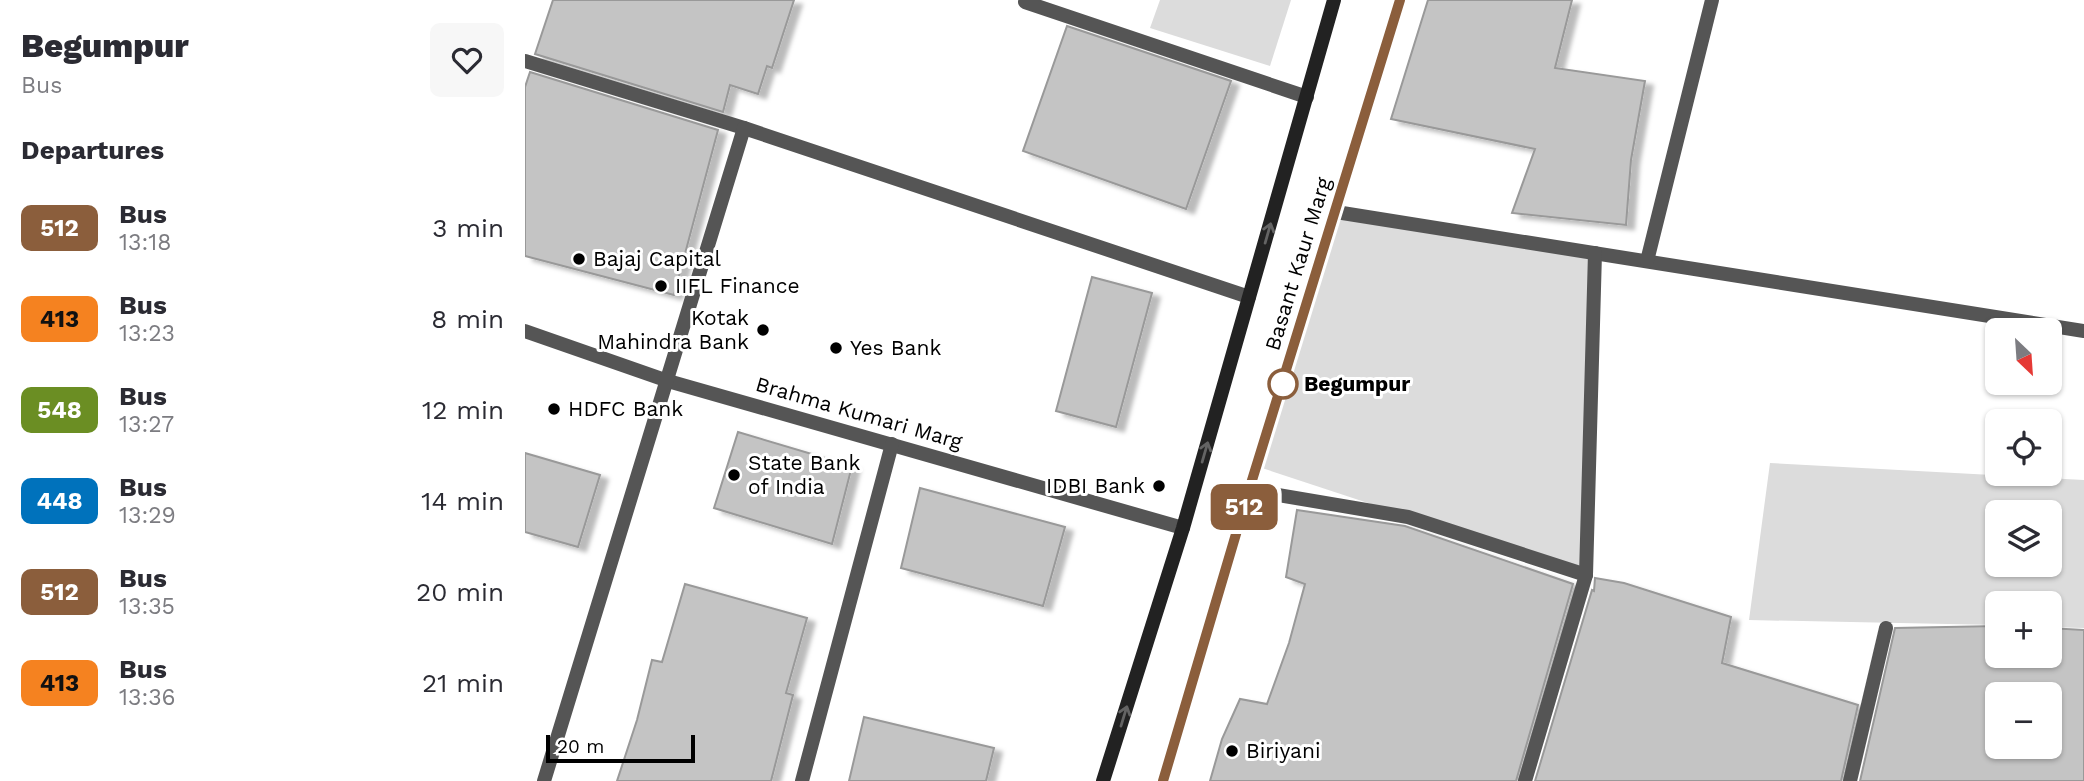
<!DOCTYPE html>
<html lang="en">
<head>
<meta charset="utf-8">
<style>
  :root { --surface:#fff; --page:#f7f7f7; --text:#2b2b33; --muted:#7c7c81 }
  body { margin:0; font-family:"Work Sans",sans-serif; background:var(--page); color:var(--text); height:100vh; display:flex; flex-direction:column; font-size:26px; white-space:nowrap }
  * { box-sizing:border-box; margin:0 }
  p { font-size:23px; color:var(--muted) }
  .icon { flex:none; width:38px; height:38px; fill:none; stroke:currentColor; stroke-width:2; stroke-linecap:round; stroke-linejoin:round }
  .map { position:relative; flex:1; overflow:hidden }
  .sheet { display:flex; flex-direction:column; background:var(--surface); width:525px }
  .sheet>* { flex:none }
  .badge { padding:0 14px; border-radius:10px; font-size:24px; line-height:46px }
  .needle { width:46px; rotate:155deg }
  .fabs { position:absolute; left:1460px; top:318px; display:grid; gap:14px }
  .fabs a { display:grid; place-items:center; width:77px; height:77px; border-radius:10px; background:var(--surface); box-shadow:0 2px 5px #0004; font-size:35px }
  .scale { position:absolute; left:21px; bottom:18px; width:149px; box-sizing:border-box; padding-left:7px; border:4px solid #000; border-top:0; font-size:19px; line-height:24px; white-space:nowrap; color:#000; -webkit-text-stroke:5px #fff; paint-order:stroke }
  .map>.badge { position:absolute; translate:-50% -50%; box-shadow:0 0 0 4px #fff }
  h2 { padding:0 21px; font-size:26px; line-height:63px }
  .round { display:grid; place-items:center; flex:none; width:74px; height:74px; border-radius:10px; background:var(--page) }
  .headline { display:flex; align-items:center; justify-content:space-between; height:119px; padding:0 21px }
  h1 { font-size:33px; font-weight:800; line-height:52px }
  ul { padding:0; list-style:none }
  li { display:flex; align-items:center; gap:21px; height:91px; padding:0 21px }
  li div { flex:1 }
  li b { display:block; font-size:26px }
  li em { font-style:normal }
  li .badge { min-width:77px; font-weight:700; text-align:center }
  main { display:flex; flex:1; min-height:0 }
  .map>svg:first-child { display:block }
  .green { fill:#dcdcdc; fill-rule:evenodd }
  .building { fill:#c4c4c4; stroke:#999; stroke-width:2; fill-rule:evenodd; filter:url(#shadow) }
  .lines { fill:none; stroke-linecap:round; stroke-linejoin:round }
  .street { stroke:#555; stroke-width:14 }
  .secondary { stroke:#222; stroke-width:14 }
  .oneway { stroke:#646464 }
  .line-casing { stroke:#fff; stroke-width:16 }
  .line { stroke:#8b5e3c; stroke-width:10 }
  .poi-dot { fill:#000; stroke:#fff; stroke-width:2.5 }
  .stop-dot { fill:#fff; stroke:#8b5e3c; stroke-width:3.5 }
  .labels { text-anchor:middle; stroke-width:6; stroke-linejoin:round; paint-order:stroke }
  .poi-label { font-size:21px; fill:#000; stroke:#fff; text-anchor:start }
  .street-label { font-size:21px; fill:#000; stroke:#fff }
  .stop-label { font-size:21px; font-weight:bold; fill:#000; stroke:#fff; text-anchor:start }
</style>
</head>
<body>
<main>
<section class="sheet">
<div class="headline"><div><h1>Begumpur</h1><p>Bus</p></div><a class="round"><svg class="icon" aria-label="heart" viewBox="0 0 24 24"><path d="M12 20l-8-8c-3-5 5-10 8-4 3-6 11-1 8 4z"/></svg></a></div>
<h2>Departures</h2>
<ul>
<li><span class="badge" style="background:#8b5e3c;color:#fff">512</span><div><b>Bus</b><p>13:18</p></div><em>3 min</em></li>
<li><span class="badge" style="background:#f58220;color:#111">413</span><div><b>Bus</b><p>13:23</p></div><em>8 min</em></li>
<li><span class="badge" style="background:#6b8e23;color:#fff">548</span><div><b>Bus</b><p>13:27</p></div><em>12 min</em></li>
<li><span class="badge" style="background:#0072bc;color:#fff">448</span><div><b>Bus</b><p>13:29</p></div><em>14 min</em></li>
<li><span class="badge" style="background:#8b5e3c;color:#fff">512</span><div><b>Bus</b><p>13:35</p></div><em>20 min</em></li>
<li><span class="badge" style="background:#f58220;color:#111">413</span><div><b>Bus</b><p>13:36</p></div><em>21 min</em></li>
</ul>
</section>
<div class="map">
<svg width="1559" height="781" viewBox="0 0 1559 781">
  <defs>
    <filter id="shadow"><feDropShadow dx="8" dy="4.5" stdDeviation="2" flood-color="#0004"/></filter>
  </defs>
  <rect width="100%" height="100%" fill="#fff"/>
  <!-- green -->
  <g class="green">
    <polygon points="635,0 766,0 745,66 625,28"/>
    <polygon points="811,212 1070,253 1061,575 734,467"/>
    <path d="M1245,463L1559,480V628L1524,627V604H1472V625L1224,620ZM1472,513H1524V565H1472Z"/>
  </g>
  <!-- building -->
  <g class="building">
    <polygon points="28,0 269,0 247,68 242,66 233,94 205,85 198,112 10,54"/>
    <polygon points="903,0 1047,0 1030,68 1120,81 1106,160 1101,225 987,213 1010,149 866,119"/>
    <polygon points="542,26 706,81 661,209 498,151"/>
    <polygon points="5,72 193,130 149,295 0,256 0,87"/>
    <polygon points="567,277 627,293 591,427 531,411"/>
    <polygon points="213,432 327,466 307,544 189,508"/>
    <polygon points="0,453 75,475 53,547 0,532"/>
    <polygon points="395,488 540,527 518,606 376,568"/>
    <polygon points="772,510 880,526 1048,584 991,781 685,781 697,739 715,699 742,704 764,643 780,584 761,577"/>
    <polygon points="1070,578 1099,583 1206,617 1197,663 1333,705 1316,781 1010,781 1067,590 1069,591"/>
    <polygon points="160,584 282,618 261,693 268,695 246,781 92,781 112,720 127,660 137,662"/>
    <path d="M1472,626V656H1524V628L1559,630V781H1335L1370,628ZM1472,695H1524V747H1472Z"/>
    <polygon points="339,717 469,748 461,781 324,781"/>
  </g>
  <g class="lines">
    <!-- street -->
    <g class="street">
      <polyline points="500,2 782,97"/>
      <polyline points="0,61 219,128 724,297"/>
      <polyline points="811,212 1559,331"/>
      <polyline points="1122,261 1187,0"/>
      <polyline points="0,331 143,381 658,528"/>
      <polyline points="724,490 883,517 1061,575"/>
      <polyline points="19,781 219,128"/>
      <polyline points="277,781 367,444"/>
      <polyline points="1000,781 1061,575 1070,253"/>
      <polyline points="1325,781 1361,628"/>
    </g>
    <!-- secondary -->
    <g class="secondary">
      <polyline points="578,781 658,528 809,0"/>
      <polyline points="638,781 724,490 875,0"/>
    </g>
  </g>
  <!-- one-way arrows -->
  <defs><path id="oneway-shaft" d="M-6 0H5M1.5-3L5.5 0L1.5 3" fill="none" stroke-width="1.6" stroke-linecap="round" stroke-linejoin="round" transform="scale(1.75)"/></defs>
  <g class="oneway">
    <use href="#oneway-shaft" transform="translate(743 233) rotate(-74)"/>
    <use href="#oneway-shaft" transform="translate(680 452) rotate(-74)"/>
    <use href="#oneway-shaft" transform="translate(599 716) rotate(-73)"/>
  </g>
  <g class="lines">
    <!-- line casing -->
    <g class="line-casing">
      <polyline id="line" points="638,781 724,490 875,0"/>
    </g>
    <!-- line -->
    <use href="#line" class="line"/>
  </g>
  <!-- markers -->
  <g class="poi-dot">
    <circle cx="54" cy="259" r="7"/>
    <circle cx="136" cy="286" r="7"/>
    <circle cx="238" cy="330" r="7"/>
    <circle cx="311" cy="348" r="7"/>
    <circle cx="29" cy="409" r="7"/>
    <circle cx="209" cy="475" r="7"/>
    <circle cx="634" cy="486" r="7"/>
    <circle cx="707" cy="751" r="7"/>
  </g>
  <circle class="stop-dot" cx="758" cy="384" r="14"/>
  <g class="labels">
    <!-- poi labels -->
    <g class="poi-label">
      <text x="68" y="266">Bajaj Capital</text>
      <text x="150" y="293">IIFL Finance</text>
      <text x="224" y="325" text-anchor="end">Kotak<tspan x="224" dy="24">Mahindra Bank</tspan></text>
      <text x="325" y="355">Yes Bank</text>
      <text x="43" y="416">HDFC Bank</text>
      <text x="223" y="470">State Bank<tspan x="223" dy="24">of India</tspan></text>
      <text x="620" y="493" text-anchor="end">IDBI Bank</text>
      <text x="721" y="758">Biriyani</text>
    </g>
    <!-- street labels -->
    <g class="street-label">
      <text transform="translate(773 264) rotate(-73)" y="7">Basant Kaur Marg</text>
      <text transform="translate(334 413) rotate(16)" y="7">Brahma Kumari Marg</text>
    </g>
    <!-- stop labels -->
    <g class="stop-label">
      <text x="779" y="391">Begumpur</text>
    </g>
  </g>
</svg>
<div class="fabs">
<a><svg class="needle" viewBox="-14 -14 28 28"><path d="M0-13l5 13h-10z" fill="#e53935"/><path d="M0 13l5-13h-10z" fill="#7c7c81"/></svg></a>
<a><svg class="icon" aria-label="locate" viewBox="0 0 24 24"><circle cx="12" cy="12" r="6"/><path d="M12 2v4M12 18v4M2 12h4M18 12h4"/></svg></a>
<a><svg class="icon" aria-label="layers" viewBox="0 0 24 24"><path d="M12 4l9 5-9 5-9-5zM3 14l9 5 9-5"/></svg></a>
<a>+</a>
<a>−</a>
</div>
<div class="scale">20 m</div>
<b class="badge" style="left:719px;top:507px;background:#8b5e3c;color:#fff">512</b>
</div>
</main>
</body>
</html>
